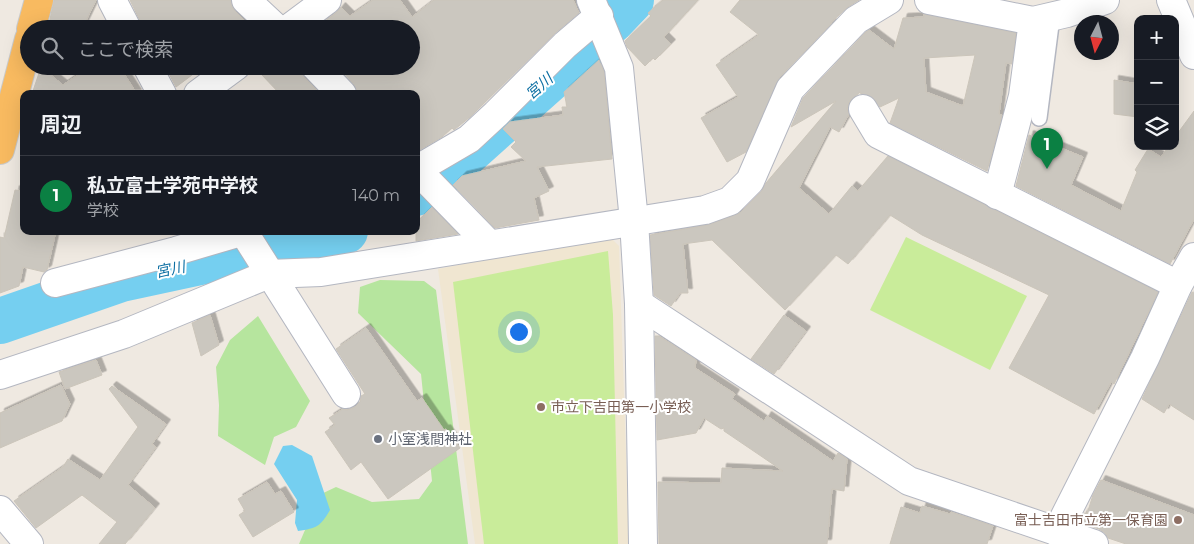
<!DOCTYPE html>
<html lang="ja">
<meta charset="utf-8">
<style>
body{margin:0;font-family:Montserrat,"Noto Sans JP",sans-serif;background:#20242c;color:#f1f3f6}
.controls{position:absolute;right:15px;top:15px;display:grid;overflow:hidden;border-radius:10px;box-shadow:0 5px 20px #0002}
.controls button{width:45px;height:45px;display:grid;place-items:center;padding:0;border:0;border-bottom:1px solid #363941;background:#171b24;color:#f1f3f6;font:25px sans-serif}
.compass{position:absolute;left:1074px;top:15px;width:45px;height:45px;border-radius:50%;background:#171b24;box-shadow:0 5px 20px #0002;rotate:186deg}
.you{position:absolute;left:518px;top:331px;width:18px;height:18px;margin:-12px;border:4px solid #fff;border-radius:50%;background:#1a73e8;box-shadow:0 0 0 8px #1a73e833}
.badge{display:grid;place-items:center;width:32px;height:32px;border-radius:50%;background:#0b8043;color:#fff;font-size:16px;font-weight:700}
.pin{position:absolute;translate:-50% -41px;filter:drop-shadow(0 1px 2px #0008)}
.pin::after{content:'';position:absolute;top:26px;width:18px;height:15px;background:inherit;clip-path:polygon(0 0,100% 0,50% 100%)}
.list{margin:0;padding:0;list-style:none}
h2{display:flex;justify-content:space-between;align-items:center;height:65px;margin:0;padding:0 20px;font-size:21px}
h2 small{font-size:16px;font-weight:400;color:#9ea1a6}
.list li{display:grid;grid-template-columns:32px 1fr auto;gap:15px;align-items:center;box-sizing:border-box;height:80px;padding:0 20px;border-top:1px solid #363941}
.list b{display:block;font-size:19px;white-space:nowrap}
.list p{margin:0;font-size:16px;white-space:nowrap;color:#9ea1a6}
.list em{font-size:16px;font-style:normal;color:#9ea1a6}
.icon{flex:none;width:28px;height:28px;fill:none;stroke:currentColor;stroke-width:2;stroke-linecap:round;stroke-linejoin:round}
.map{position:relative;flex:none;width:1194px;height:544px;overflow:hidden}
.search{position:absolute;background:#171b24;box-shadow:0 5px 20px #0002;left:20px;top:20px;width:400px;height:55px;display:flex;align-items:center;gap:12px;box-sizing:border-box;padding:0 18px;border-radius:28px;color:#9ea1a6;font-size:19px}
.panel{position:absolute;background:#171b24;box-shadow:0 5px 20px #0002;left:20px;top:90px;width:400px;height:145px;border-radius:10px}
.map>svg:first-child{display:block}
</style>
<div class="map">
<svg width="1194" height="544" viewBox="0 0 1194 544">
<defs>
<filter id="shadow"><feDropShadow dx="4.5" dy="-4.5" stdDeviation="0" flood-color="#0004"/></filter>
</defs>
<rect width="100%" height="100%" fill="#efe9e1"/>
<polygon fill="#f0e6d1" points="608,235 619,246 629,544 475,544 438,269"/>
<g fill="#b6e59e">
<polygon points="380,280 424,281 436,290 468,544 299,544 308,523 298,505 336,487 372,502 419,499 432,481 421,374 358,313 360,287"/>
<polygon points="258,316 310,401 296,427 274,437 265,465 218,436 219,405 216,367 230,340"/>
</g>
<g fill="#c9ec9a">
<polygon points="906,237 1027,296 990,370 870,310"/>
<polygon points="608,251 613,315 618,544 484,544 453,282"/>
</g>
<path fill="#75cff0" d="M 292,445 L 312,456 L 330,510 C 320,527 317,528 298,531 L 295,523 L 297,500 L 274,464 L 283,446 Z"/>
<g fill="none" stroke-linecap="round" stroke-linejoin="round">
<g stroke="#75cff0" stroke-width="46">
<polyline points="611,21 631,0"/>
<polyline points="416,193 464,155 595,38"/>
<polyline points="0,321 121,279 345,231"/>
</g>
</g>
<g fill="#cbc7bf" stroke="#cbc5ba" fill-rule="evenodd" filter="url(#shadow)">
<polygon points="54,0 96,0 82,29 48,29"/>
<polygon points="130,0 231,0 231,5 235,11 253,29 144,29"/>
<polygon points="373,0 400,0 412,17 434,0 573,0 579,13 554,34 470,117 454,130 452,128 442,137 416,152 416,94 357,94 353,83 337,66 411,66 411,29 315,29 336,13 341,7 350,16"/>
<polygon points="663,0 698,0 664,37 671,44 655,60 653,58 645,66 627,47 625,41 651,16 648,13"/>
<polygon points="740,0 859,0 848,7 830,23 832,23 779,78 746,152 727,162 701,118 738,97 716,65 759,35 730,12"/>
<path d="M 924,14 L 1016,33 L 1012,64 L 1006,63 L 999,114 L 1002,115 L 987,171 L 890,123 L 899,98 L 880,107 L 871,96 L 861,94 L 860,92 L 849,102 L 847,109 L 849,114 L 839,132 L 830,127 L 799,188 L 829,214 L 852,186 L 858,191 L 888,156 L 1158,292 L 1114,384 L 1111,382 L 1094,414 L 1009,368 L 1049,295 L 922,235 L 890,215 L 848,264 L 836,255 L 785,310 L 712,240 L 683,244 L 688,293 L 680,293 L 671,306 L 654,295 L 650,235 L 708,225 L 740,213 L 761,192 L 766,183 L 836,101 L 791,127 L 803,98 L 866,32 L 869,30 L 894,49 L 903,18 L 924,17 ZM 975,55 L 963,106 L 926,92 L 924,58 Z"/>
<polygon points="599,60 604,72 612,159 537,167 549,191 534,198 539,220 495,228 453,185 462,176 526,161 511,147 516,142 503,129 510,122 563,115 562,107 567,107 564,92"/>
<polygon points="91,66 119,66 137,94 32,94 41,67 63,85"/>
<polygon points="165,66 204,66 176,87"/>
<polygon points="269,66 300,66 304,77 320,94 280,94 261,74"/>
<polygon points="1114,80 1138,84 1138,117 1114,114"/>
<polygon points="1194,111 1194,219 1170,264 1016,186 1029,135 1083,157 1071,185 1121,211 1137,172 1135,170 1148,149 1161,157 1169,146 1175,146 1175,137"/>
<polygon points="15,190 24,191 24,231 56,231 47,270 44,272 23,267 19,286 0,293 0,237 4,238"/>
<polygon points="432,207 458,234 416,241 416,223"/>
<polygon points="1192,292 1194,293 1194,420 1169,404 1164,413 1142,399"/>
<polygon points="210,315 219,345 201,356 192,323"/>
<polygon points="784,315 806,331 774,374 751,359"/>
<polygon points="366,328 417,401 422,398 444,430 446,429 460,448 388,499 361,462 351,470 325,432 335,425 329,418 343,409 347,410 355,407 360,402 361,396 365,394 336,349"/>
<polygon points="655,336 659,336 696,360 695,368 735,394 732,399 764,421 767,416 833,461 838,453 847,459 844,491 832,489 827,544 659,544 658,482 721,483 722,468 783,471 724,431 724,428 721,429 704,418 696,433 657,440"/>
<polygon points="96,360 102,375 65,389 59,372"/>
<polygon points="61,385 70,404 62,421 0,448 0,413"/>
<polygon points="112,386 166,424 152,444 156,447 128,485 155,508 125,544 99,544 117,522 82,495 36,528 14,501 63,467 68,459 100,480 138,427 109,389"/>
<polygon points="1101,480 1194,515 1194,544 1126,544 1108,538 1105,533 1099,529 1079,522 1084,513 1087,514 1093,495"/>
<polygon points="267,482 275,494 281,491 294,512 253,537 239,515 245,511 238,499"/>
<polygon points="922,506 950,514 951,512 993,526 987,544 890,544 901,507 920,513"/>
</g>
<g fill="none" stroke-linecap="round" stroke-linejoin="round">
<defs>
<polyline id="service" points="1039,118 1052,17"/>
<g id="minor">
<polyline points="112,0 127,29"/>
<polyline points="246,0 277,29"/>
<polyline points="591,0 619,68 634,221 639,304 643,544"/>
<polyline points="929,0 1033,21 1067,13 1105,0"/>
<polyline points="1171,0 1194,55"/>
<polyline points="288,29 327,0"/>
<polyline points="147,66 162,94"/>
<polyline points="315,66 342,94"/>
<polyline points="198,94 236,66"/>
<polyline points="863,109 878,134 1178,285"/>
<polyline points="416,169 489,244"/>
<polyline points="416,170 469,139 496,114 565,45 599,16"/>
<polyline points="997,195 1023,96 1033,21"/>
<polyline points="243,231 346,394"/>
<polyline points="55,283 176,251 244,231"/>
<polyline points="639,304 909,481 1094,544"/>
<polyline points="0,375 124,334 269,274 321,272 705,210 730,201 750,181 790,89 856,20 889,0"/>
<polyline points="0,510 29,544"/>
<polyline points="1057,532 1145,358 1178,285 1194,257"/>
</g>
<g id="trunk">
<polyline points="31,29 39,0"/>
<polyline points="0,150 29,39"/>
</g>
</defs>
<use href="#service" stroke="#b4b7c1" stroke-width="18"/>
<use href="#minor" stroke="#b4b7c1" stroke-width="30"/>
<use href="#trunk" stroke="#c9c9c9" stroke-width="30"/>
<use href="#service" stroke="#fff" stroke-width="15"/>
<use href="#minor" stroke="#fff" stroke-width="28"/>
<use href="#trunk" stroke="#f8ba60" stroke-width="28"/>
</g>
<g fill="#8d6e63" stroke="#fff" stroke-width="2">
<circle cx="541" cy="407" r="5"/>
<circle cx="1178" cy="520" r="5"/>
</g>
<circle fill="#6b7280" stroke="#fff" stroke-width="2" cx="378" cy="439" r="5"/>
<g text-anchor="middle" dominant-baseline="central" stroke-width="4" stroke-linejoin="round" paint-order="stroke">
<g font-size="14" fill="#785e54" stroke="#fff" text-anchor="start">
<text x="551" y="407">市立下吉田第一小学校</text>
<text x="1168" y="520" text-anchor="end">富士吉田市立第一保育園</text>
</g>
<g font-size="14" fill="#5b616d" stroke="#fff" text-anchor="start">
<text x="388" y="439">小室浅間神社</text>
</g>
<g font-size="15" font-style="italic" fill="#0d6fa3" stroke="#fff">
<text transform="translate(539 86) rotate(-41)">宮川</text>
<text transform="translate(170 269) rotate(-12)">宮川</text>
</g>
</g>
</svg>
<div class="controls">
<button>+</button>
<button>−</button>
<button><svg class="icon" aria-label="layers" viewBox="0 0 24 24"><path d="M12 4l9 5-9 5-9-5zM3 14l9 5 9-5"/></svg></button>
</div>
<svg class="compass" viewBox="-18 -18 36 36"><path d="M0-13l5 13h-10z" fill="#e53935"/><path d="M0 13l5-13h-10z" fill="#9ea1a6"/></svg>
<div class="you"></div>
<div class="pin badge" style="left:1047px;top:169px">1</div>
<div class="search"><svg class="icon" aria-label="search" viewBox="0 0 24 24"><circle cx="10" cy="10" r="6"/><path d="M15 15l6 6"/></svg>ここで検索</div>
<section class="panel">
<h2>周辺<small></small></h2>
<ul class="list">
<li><span class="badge">1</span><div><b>私立富士学苑中学校</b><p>学校</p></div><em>140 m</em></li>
</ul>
</section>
</div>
